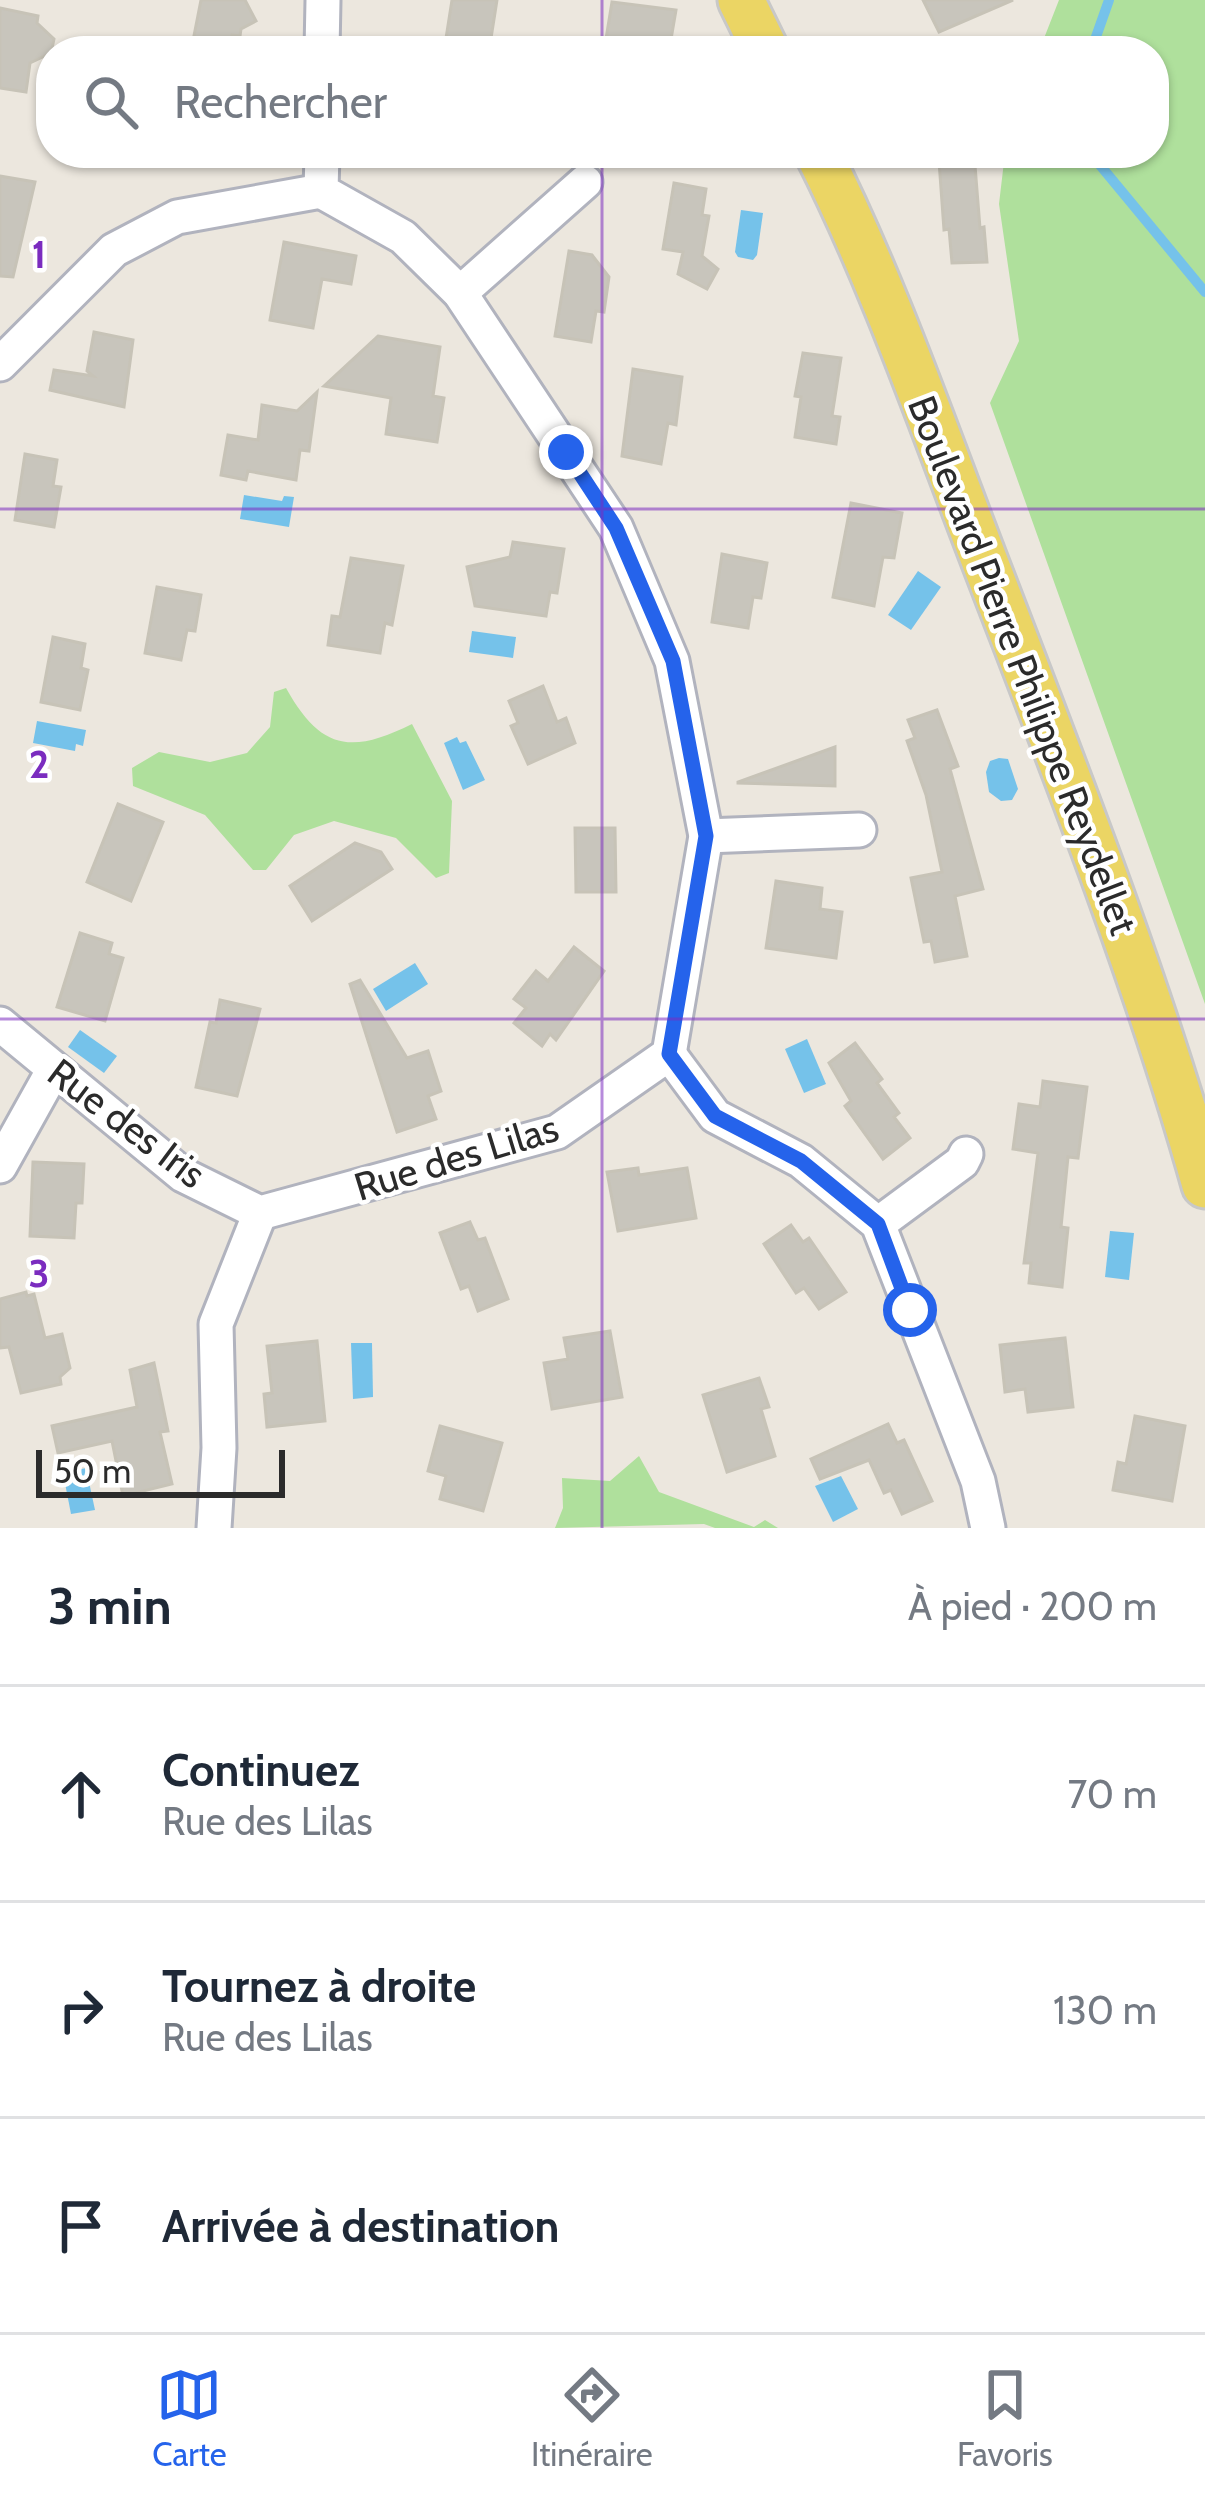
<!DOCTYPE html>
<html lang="fr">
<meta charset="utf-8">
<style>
body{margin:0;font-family:Cabin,sans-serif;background:#f6f6f7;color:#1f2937}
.scale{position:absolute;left:36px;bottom:30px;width:249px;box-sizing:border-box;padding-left:12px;border:6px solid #2b2b2b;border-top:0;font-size:33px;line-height:42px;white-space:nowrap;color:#2b2b2b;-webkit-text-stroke:9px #fff;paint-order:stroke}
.stop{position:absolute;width:36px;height:36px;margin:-27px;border:9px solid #2563eb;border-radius:50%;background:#fff}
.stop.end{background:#2563eb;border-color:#fff;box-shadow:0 3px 12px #0008}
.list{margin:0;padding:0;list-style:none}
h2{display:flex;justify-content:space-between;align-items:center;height:156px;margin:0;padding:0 48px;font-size:51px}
h2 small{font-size:39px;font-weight:400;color:#747a83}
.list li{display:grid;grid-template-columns:78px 1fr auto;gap:36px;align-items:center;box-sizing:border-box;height:216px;padding:0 48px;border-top:3px solid #e0e1e3}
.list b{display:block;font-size:45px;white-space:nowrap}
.list p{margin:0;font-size:39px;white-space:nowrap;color:#747a83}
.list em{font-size:39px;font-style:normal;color:#747a83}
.icon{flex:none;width:66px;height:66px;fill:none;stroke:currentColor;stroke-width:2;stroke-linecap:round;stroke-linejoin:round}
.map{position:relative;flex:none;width:1205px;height:1528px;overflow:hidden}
.search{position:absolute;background:#fff;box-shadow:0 3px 9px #0004;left:36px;right:36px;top:36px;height:132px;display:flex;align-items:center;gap:30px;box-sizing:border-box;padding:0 42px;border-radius:48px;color:#747a83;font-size:45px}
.sheet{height:804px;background:#fff}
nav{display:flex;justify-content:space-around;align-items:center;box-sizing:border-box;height:168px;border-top:3px solid #e0e1e3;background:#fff;font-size:33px;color:#747a83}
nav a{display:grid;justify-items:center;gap:6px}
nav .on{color:#2563eb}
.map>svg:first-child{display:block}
</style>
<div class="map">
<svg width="1205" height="1528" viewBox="0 0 1205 1528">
<rect width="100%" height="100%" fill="#ece7de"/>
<g fill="#afe09c">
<polygon points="1059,0 1205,0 1205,1004 990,403 1019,341 999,204 1005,153 1154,153 1154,51 1039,51"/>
<path d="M 286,688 C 320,749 350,755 412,724 L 452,801 L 449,873 L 436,878 L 396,838 L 334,821 L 294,835 L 266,870 L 253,870 L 205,815 L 133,786 L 132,768 L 159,752 L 210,762 L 247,753 L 270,727 L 274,692 Z"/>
<polygon points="639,1456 659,1492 754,1527 765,1520 778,1528 715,1528 704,1524 555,1528 563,1508 562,1478 610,1481"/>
</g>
<g fill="#75c2ea">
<polygon points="741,210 763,213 757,255 753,260 738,257 735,252"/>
<polygon points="244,495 282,501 284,496 294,497 289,527 240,519"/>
<polygon points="918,571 941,587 911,630 888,615"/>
<polygon points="472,631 516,637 513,658 469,652"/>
<polygon points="37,721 86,730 83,746 76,744 75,751 33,743"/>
<polygon points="457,737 460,743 466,741 485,780 463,790 444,743"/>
<polygon points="999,758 1008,759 1018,789 1012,800 1001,801 989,792 986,772 990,761"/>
<polygon points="415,963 428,984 386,1011 373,989"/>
<polygon points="80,1030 117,1056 104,1073 68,1047"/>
<polygon points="807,1039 826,1084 804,1093 785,1049"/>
<polygon points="1110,1231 1134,1233 1129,1280 1105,1277"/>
<polygon points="351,1343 372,1343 373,1397 353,1399"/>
<polygon points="86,1468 95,1510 71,1514 63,1473"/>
<polygon points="841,1476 858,1509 833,1522 815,1486"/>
</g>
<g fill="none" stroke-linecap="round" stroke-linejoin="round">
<g stroke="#75c2ea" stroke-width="10">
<polyline points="1091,51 1109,0"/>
<polyline points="1090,153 1205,292"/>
</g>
</g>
<g fill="#c8c5bc" stroke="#c7c3b7" stroke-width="3">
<polygon points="201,0 245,0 256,21 241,29 240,36 232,35 229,51 191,51"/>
<polygon points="452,0 497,0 489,51 444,51"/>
<polygon points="923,0 1013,0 939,32"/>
<polygon points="612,2 676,10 669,51 604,51"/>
<polygon points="0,8 38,16 37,23 54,39 51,53 30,63 26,92 0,88"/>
<polygon points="958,153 974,153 980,228 984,227 987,262 952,263 949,229 944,230 939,161"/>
<polygon points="0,176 35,182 13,277 0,276"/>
<polygon points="674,183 706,189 702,215 709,216 702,256 718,269 707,289 678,274 683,252 663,249"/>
<polygon points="284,242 356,256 351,284 322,279 313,328 270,320"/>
<polygon points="569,251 592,255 609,277 604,312 596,311 591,342 555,336"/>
<polygon points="94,332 133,340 124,407 50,390 54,370 93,376 87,371"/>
<polygon points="378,336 440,347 433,396 444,398 437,442 386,434 391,398 324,386"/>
<polygon points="803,353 841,358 832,416 840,417 836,444 795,437 801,397 795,396"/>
<polygon points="633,369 682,377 676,425 668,423 661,464 622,456"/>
<polygon points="317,392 309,451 300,450 296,480 248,471 246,480 221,475 228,435 258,440 262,405 297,411"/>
<polygon points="25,454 57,460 53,486 61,487 54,527 15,520"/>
<polygon points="851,503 902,513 894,558 883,557 874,606 833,597"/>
<polygon points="513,542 564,549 557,593 550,592 546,616 475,606 467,567 510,557"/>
<polygon points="722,554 767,563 761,598 753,597 748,628 712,622"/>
<polygon points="351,558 403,566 392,625 385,623 380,653 328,645 332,616 340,617"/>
<polygon points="157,587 201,595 195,631 187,630 181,660 145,653"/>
<polygon points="53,637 85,644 81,668 88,670 80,710 41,702"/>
<polygon points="543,686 557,722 566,718 575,743 528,764 511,726 518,723 509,701"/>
<polygon points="937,710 958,766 950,769 983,889 955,896 967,956 935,962 931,941 924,942 911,878 942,872 926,795 907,741 915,738 908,720"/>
<polygon points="835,747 835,786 738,783 738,782"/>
<polygon points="118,804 163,822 131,901 87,882"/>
<polygon points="575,828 615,828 616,892 576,892"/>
<polygon points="355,843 381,852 392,869 312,921 290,886"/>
<polygon points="776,881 822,888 820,909 842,912 836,958 766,948"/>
<polygon points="80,933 112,943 109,954 123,958 105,1021 57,1007"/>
<polygon points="574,947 604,971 556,1040 550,1034 542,1046 514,1023 526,1008 514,999 536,971 548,981"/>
<polygon points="360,980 407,1058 428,1051 441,1091 428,1096 436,1119 397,1132 350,984"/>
<polygon points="220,1000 260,1009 237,1096 196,1087 210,1022 216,1023"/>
<polygon points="855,1043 882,1079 877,1083 899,1113 894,1117 910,1138 883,1159 845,1106 851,1101 829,1063"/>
<polygon points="1043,1081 1087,1087 1078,1158 1068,1157 1061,1227 1068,1228 1062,1287 1029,1283 1031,1263 1024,1263 1038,1153 1013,1149 1019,1104 1040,1107"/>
<polygon points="33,1162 84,1164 82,1203 76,1203 74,1238 30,1236"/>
<polygon points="638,1168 639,1175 687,1168 696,1218 618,1231 607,1172"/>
<polygon points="470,1222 478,1240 485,1238 508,1299 478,1311 469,1286 461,1289 440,1233"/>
<polygon points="791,1225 803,1242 809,1238 846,1292 819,1309 804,1288 796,1293 764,1244"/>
<polygon points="26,1292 27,1296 34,1294 45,1338 62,1334 70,1368 60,1377 61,1384 21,1393 9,1347 0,1348 0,1299"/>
<polygon points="610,1331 622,1397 552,1409 544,1363 568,1359 564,1338"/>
<polygon points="1065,1338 1073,1407 1028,1412 1025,1389 1005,1392 1000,1345"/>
<polygon points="317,1341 325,1421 267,1427 264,1394 272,1393 267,1346"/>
<polygon points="154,1363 168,1431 160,1432 172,1484 123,1496 112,1441 58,1453 52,1426 137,1407 130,1370"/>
<polygon points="759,1378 769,1407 761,1409 775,1456 727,1472 703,1395"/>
<polygon points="1135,1416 1185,1426 1172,1501 1113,1490 1118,1462 1126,1464"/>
<polygon points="888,1424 897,1443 904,1440 932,1501 902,1514 891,1490 884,1493 869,1460 820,1479 811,1459"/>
<polygon points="440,1426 502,1443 483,1511 440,1499 446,1476 428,1471"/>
</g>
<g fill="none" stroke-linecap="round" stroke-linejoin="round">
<defs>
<g id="minor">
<polyline points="322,51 323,0"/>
<polyline points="460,293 585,182"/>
<polyline points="0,364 114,250 177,217 321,191"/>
<polyline points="706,836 859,830"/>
<polyline points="0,1024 183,1175 260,1213 557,1132 669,1054 706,836 672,661 616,528 460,293 403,237 321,191 322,153"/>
<polyline points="669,1054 715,1116 801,1161 878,1224 978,1481 988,1528"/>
<polyline points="0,1166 54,1069"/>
<polyline points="878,1224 962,1162 966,1154"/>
<polyline points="214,1528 219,1448 216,1324 260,1213"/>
</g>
<g id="major">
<polyline points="741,0 766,51"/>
<path d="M 818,153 C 886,288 935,433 990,575 C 1067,776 1147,978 1205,1185"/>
</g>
</defs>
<use href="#minor" stroke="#b1b3be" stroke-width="39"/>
<use href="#major" stroke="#c8c8c8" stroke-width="51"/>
<use href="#minor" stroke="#fff" stroke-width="33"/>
<use href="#major" stroke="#ebd564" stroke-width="45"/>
</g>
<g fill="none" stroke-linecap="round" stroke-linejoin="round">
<polyline stroke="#2563eb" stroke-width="15" points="566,452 616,528 673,661 706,836 669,1054 715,1116 801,1161 878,1224 910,1310"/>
</g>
<path fill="none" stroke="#7b2cbf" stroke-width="3" stroke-opacity="0.55" d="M 602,0 L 602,51M 602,153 L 602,1528M 0,509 L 1205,509M 0,1019 L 1205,1019"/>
<g text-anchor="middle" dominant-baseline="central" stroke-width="9" stroke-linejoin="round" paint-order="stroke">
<g font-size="39" fill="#2b2b2b" stroke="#fff">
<text transform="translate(1023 665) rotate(69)">Boulevard Pierre Philippe Reydellet</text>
<text transform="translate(127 1123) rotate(37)">Rue des Iris</text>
<text transform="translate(456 1157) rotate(-17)">Rue des Lilas</text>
</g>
</g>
<g font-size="39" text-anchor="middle" font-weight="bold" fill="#7b2cbf" stroke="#fff" stroke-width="9" stroke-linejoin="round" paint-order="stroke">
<text x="39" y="268">1</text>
<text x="39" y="778">2</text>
<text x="39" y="1287">3</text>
</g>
</svg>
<div class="scale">50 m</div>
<div class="stop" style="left:910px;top:1310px"></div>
<div class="stop end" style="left:566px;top:452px"></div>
<div class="search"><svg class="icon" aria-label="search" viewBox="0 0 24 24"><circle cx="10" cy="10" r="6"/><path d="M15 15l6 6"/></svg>Rechercher</div>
</div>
<section class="sheet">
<h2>3 min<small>À pied · 200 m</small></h2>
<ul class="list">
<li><svg class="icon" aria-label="ahead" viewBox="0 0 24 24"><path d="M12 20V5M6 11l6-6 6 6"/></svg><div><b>Continuez</b><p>Rue des Lilas</p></div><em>70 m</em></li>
<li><svg class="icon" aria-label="right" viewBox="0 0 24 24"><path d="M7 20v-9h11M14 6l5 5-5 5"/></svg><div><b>Tournez à droite</b><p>Rue des Lilas</p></div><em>130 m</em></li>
<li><svg class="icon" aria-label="arrive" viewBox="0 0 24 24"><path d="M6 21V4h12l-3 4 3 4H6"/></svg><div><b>Arrivée à destination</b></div></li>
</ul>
</section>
<nav>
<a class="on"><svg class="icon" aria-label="map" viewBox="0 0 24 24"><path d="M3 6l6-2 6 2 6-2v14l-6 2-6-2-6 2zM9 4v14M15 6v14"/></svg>Carte</a>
<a><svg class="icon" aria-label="directions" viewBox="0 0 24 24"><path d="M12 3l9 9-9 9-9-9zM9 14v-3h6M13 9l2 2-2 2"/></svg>Itinéraire</a>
<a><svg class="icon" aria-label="saved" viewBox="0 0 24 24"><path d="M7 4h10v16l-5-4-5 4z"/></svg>Favoris</a>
</nav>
